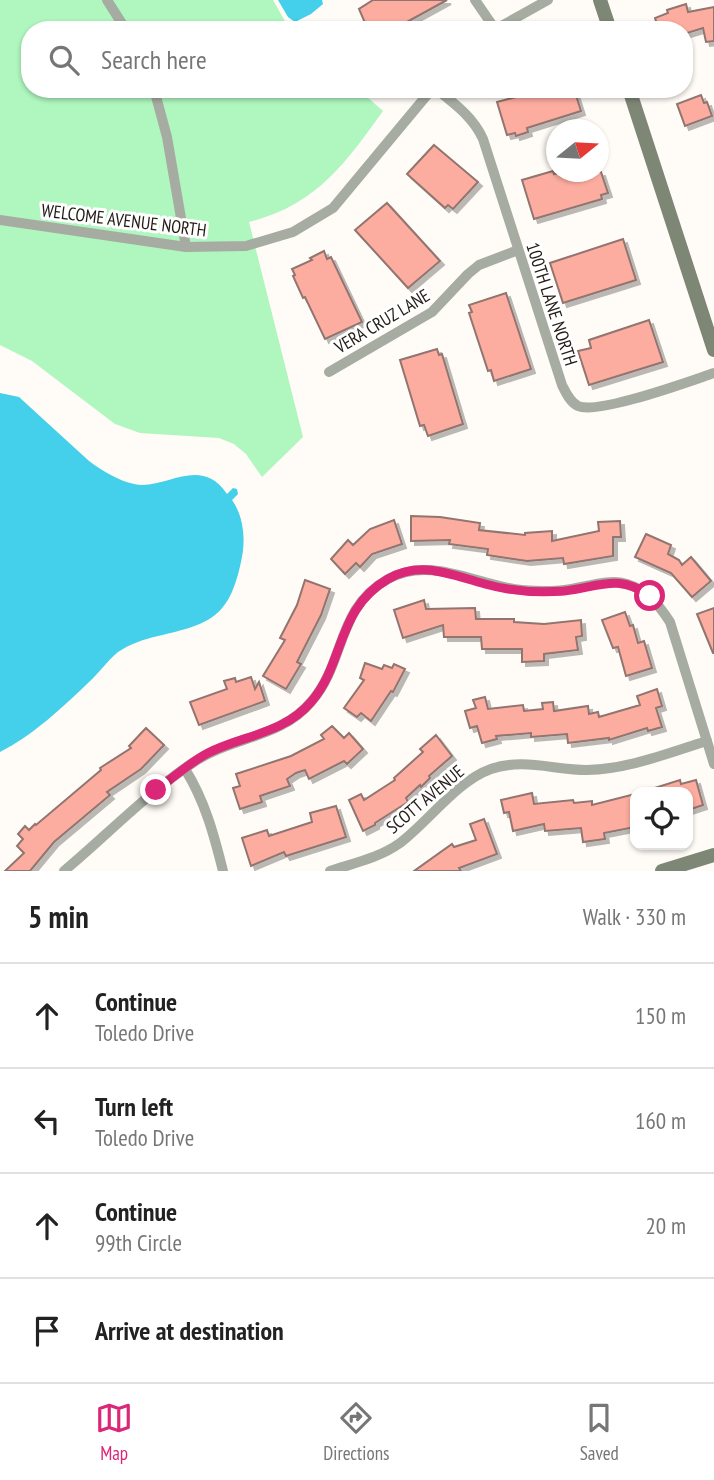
<!DOCTYPE html>
<meta charset="utf-8">
<style>
body{margin:0;font-family:"PT Sans Narrow",sans-serif;background:#f2f2f2;color:#222}
.controls{position:absolute;right:21px;bottom:21px;display:grid;overflow:hidden;border-radius:14px;box-shadow:0 2px 5px #0004}
.controls button{width:63px;height:63px;display:grid;place-items:center;padding:0;border:0;border-bottom:2px solid #e0e0e0;background:#fff;color:#222;font:35px sans-serif}
.compass{position:absolute;left:546px;top:119px;width:63px;height:63px;border-radius:50%;background:#fff;box-shadow:0 2px 5px #0004;rotate:72deg}
.stop{position:absolute;width:21px;height:21px;margin:-16px;border:5px solid #db2777;border-radius:50%;background:#fff}
.stop.end{background:#db2777;border-color:#fff;box-shadow:0 2px 7px #0008}
.list{margin:0;padding:0;list-style:none}
h2{display:flex;justify-content:space-between;align-items:center;height:91px;margin:0;padding:0 28px;font-size:30px}
h2 small{font-size:23px;font-weight:400;color:#767676}
.list li{display:grid;grid-template-columns:46px 1fr auto;gap:21px;align-items:center;box-sizing:border-box;height:105px;padding:0 28px;border-top:2px solid #e0e0e0}
.list b{display:block;font-size:26px;white-space:nowrap}
.list p{margin:0;font-size:23px;white-space:nowrap;color:#767676}
.list em{font-size:23px;font-style:normal;color:#767676}
.icon{flex:none;width:38px;height:38px;fill:none;stroke:currentColor;stroke-width:2;stroke-linecap:round;stroke-linejoin:round}
.map{position:relative;flex:none;width:714px;height:871px;overflow:hidden}
.search{position:absolute;background:#fff;box-shadow:0 2px 5px #0004;left:21px;right:21px;top:21px;height:77px;display:flex;align-items:center;gap:18px;box-sizing:border-box;padding:0 24px;border-radius:28px;color:#767676;font-size:26px}
.sheet{height:511px;background:#fff}
nav{display:flex;justify-content:space-around;align-items:center;box-sizing:border-box;height:98px;border-top:2px solid #e0e0e0;background:#fff;font-size:19px;color:#767676}
nav a{display:grid;justify-items:center;gap:4px}
nav .on{color:#db2777}
.map>svg:first-child{display:block}
</style>
<div class="map">
<svg width="714" height="871" viewBox="0 0 714 871">
<defs>
<filter id="shadow"><feDropShadow dx="4" dy="4" stdDeviation="0" flood-color="#0004"/></filter>
</defs>
<rect width="100%" height="100%" fill="#fffbf6"/>
<path fill="#aff6bf" d="M 0,0 L 273,0 L 290,30 L 30,30 L 30,89 L 358,89 L 383,111 C 345,164 316,205 249,222 L 303,437 L 262,477 L 246,454 L 234,444 L 219,438 L 140,433 L 115,424 L 32,361 L 0,345 Z"/>
<g fill="#44cfea">
<polygon points="278,0 322,0 323,4 311,14 295,22 288,17"/>
<path d="M 0,393 L 19,397 L 89,461 C 101,470 119,481 134,484 C 165,491 200,454 227,494 L 233,488 L 237,489 L 238,494 L 232,500 C 244,517 246,541 241,562 C 229,618 210,624 158,636 C 144,639 130,644 118,652 C 107,661 99,673 88,683 C 62,708 32,736 0,752 Z"/>
</g>
<g fill="#fdad9f" stroke="#91746f" stroke-width="2" filter="url(#shadow)">
<polygon points="373,0 447,0 405,23 406,25 399,30 368,30 359,9"/>
<polygon points="686,4 688,12 714,7 714,41 706,42 703,28 684,34 684,30 659,30 655,18 668,13 667,10"/>
<polygon points="546,89 574,89 581,111 527,128 528,132 516,136 515,133 507,135 497,102"/>
<polygon points="701,95 704,103 707,102 712,116 685,126 677,104"/>
<polygon points="434,145 478,182 453,209 448,205 445,208 407,174"/>
<polygon points="553,171 554,174 564,172 601,172 608,193 601,195 602,199 534,219 522,180"/>
<polygon points="387,203 440,261 408,288 355,230"/>
<polygon points="623,239 636,280 563,303 550,263"/>
<polygon points="324,251 327,259 331,257 362,322 325,339 305,297 303,298 293,276 295,275 292,269 312,260 310,258"/>
<polygon points="506,293 531,369 494,381 491,370 488,371 469,313 472,312 469,305"/>
<polygon points="649,320 663,362 589,385 578,351 591,348 589,340"/>
<polygon points="437,349 439,355 442,354 463,424 428,436 424,425 420,426 400,360"/>
<polygon points="411,516 440,517 480,523 479,530 525,535 525,533 552,531 552,541 599,531 598,522 620,521 621,537 613,537 613,556 564,564 563,558 527,561 487,555 488,549 449,544 450,540 411,541"/>
<polygon points="394,520 402,544 372,554 360,567 356,563 345,574 331,559 348,540 353,545 370,529"/>
<polygon points="646,534 671,545 668,554 679,560 682,565 691,557 711,581 692,597 671,573 635,557"/>
<polygon points="305,580 330,589 321,615 297,662 301,664 286,689 263,676 285,640 280,638 297,605"/>
<polygon points="424,600 426,609 475,608 476,619 514,619 514,622 544,624 581,620 582,636 576,637 578,650 544,654 544,661 522,662 522,649 482,649 481,637 444,637 443,625 403,638 394,610"/>
<polygon points="714,608 714,653 713,653 697,614"/>
<polygon points="625,612 630,626 633,625 638,643 644,641 652,668 626,676 618,647 613,648 602,620"/>
<polygon points="365,663 382,669 384,665 392,668 394,664 405,669 393,692 391,691 371,721 361,713 357,717 344,708 364,680 360,678"/>
<polygon points="251,677 255,689 259,682 265,701 199,725 190,702 227,689 224,681 235,678 236,682"/>
<polygon points="657,689 662,706 656,708 662,727 648,731 647,728 609,740 609,738 568,743 567,734 531,737 531,733 496,736 497,739 482,743 477,726 470,728 465,711 476,708 473,700 485,697 488,709 523,705 524,711 543,709 542,703 553,702 554,711 588,706 589,714 598,712 599,717 640,705 637,696"/>
<polygon points="332,726 344,738 349,733 363,749 347,764 344,761 309,779 305,770 296,773 287,779 290,786 260,796 262,802 240,809 233,788 240,786 236,774 291,756 324,739 321,735"/>
<polygon points="146,728 164,745 141,769 107,792 110,795 54,842 30,871 5,871 24,853 17,846 23,839 18,834 25,826 29,830 35,824 36,825 101,770 100,768 131,748 129,746"/>
<polygon points="436,735 452,756 429,776 430,778 421,787 420,785 406,798 408,802 375,823 375,825 363,831 349,800 361,794 364,800 395,780 394,778 423,752 420,749"/>
<polygon points="680,780 681,784 696,780 703,805 688,810 688,792 649,792 648,790"/>
<polygon points="532,793 534,804 573,800 574,803 592,801 592,805 635,794 635,827 604,833 605,839 583,842 581,828 545,831 544,824 513,831 509,812 504,813 501,800"/>
<polygon points="336,806 346,837 286,856 284,852 251,866 242,838 267,830 269,836 312,822 310,813"/>
<polygon points="484,819 497,854 459,868 461,871 414,871 452,844 454,847 476,840 470,824"/>
</g>
<g fill="none" stroke-linecap="round" stroke-linejoin="round">
<g stroke="#a6aca1" stroke-width="10">
<polyline points="107,0 126,30"/>
<polyline points="475,0 495,29"/>
<polyline points="494,30 548,0"/>
<polyline points="154,89 167,137 186,247"/>
<path d="M 436,89 C 455,104 473,117 483,139 L 562,385 C 566,393 570,402 578,406 C 598,415 690,381 714,373"/>
<polyline points="0,220 186,247 246,246 293,232 333,208 432,89"/>
<polyline points="329,372 432,312 468,274 479,265 518,250"/>
<path d="M 185,769 C 205,801 214,835 223,871"/>
<path d="M 64,871 C 107,835 147,793 194,762 C 231,737 281,738 311,702 C 346,662 336,608 388,579 C 432,555 477,586 522,590 C 536,591 550,592 564,590 C 585,588 607,578 627,584 C 647,590 659,605 670,622 L 714,764"/>
<path d="M 330,871 C 354,863 379,858 400,843 C 429,821 457,781 491,769 C 522,758 555,770 587,770 C 629,769 668,753 707,741"/>
</g>
<g stroke="#7e8676" stroke-width="14">
<polyline points="600,0 610,30"/>
<polyline points="629,89 714,350"/>
<polyline points="662,871 714,855"/>
</g>
</g>
<g fill="none" stroke-linecap="round" stroke-linejoin="round">
<path stroke="#db2777" stroke-width="9" d="M 156,790 C 173,778 189,763 208,753 C 243,735 284,734 311,702 C 345,663 336,609 388,579 C 421,560 451,575 485,584 C 510,591 538,593 564,591 C 599,587 618,573 650,596"/>
</g>
<g text-anchor="middle" dominant-baseline="central" stroke-width="6" stroke-linejoin="round" paint-order="stroke">
<g font-size="18" fill="#231c14" stroke="#fff">
<text transform="translate(124 220) rotate(7)">WELCOME AVENUE NORTH</text>
<text transform="translate(552 304) rotate(72)">100TH LANE NORTH</text>
<text transform="translate(382 321) rotate(-31)">VERA CRUZ LANE</text>
<text transform="translate(425 799) rotate(-40)">SCOTT AVENUE</text>
</g>
</g>
</svg>
<div class="controls">
<button><svg class="icon" aria-label="locate" viewBox="0 0 24 24"><circle cx="12" cy="12" r="6"/><path d="M12 2v4M12 18v4M2 12h4M18 12h4"/></svg></button>
</div>
<svg class="compass" viewBox="-18 -18 36 36"><path d="M0-13l5 13h-10z" fill="#e53935"/><path d="M0 13l5-13h-10z" fill="#767676"/></svg>
<div class="stop" style="left:650px;top:596px"></div>
<div class="stop end" style="left:156px;top:790px"></div>
<div class="search"><svg class="icon" aria-label="search" viewBox="0 0 24 24"><circle cx="10" cy="10" r="6"/><path d="M15 15l6 6"/></svg>Search here</div>
</div>
<section class="sheet">
<h2>5 min<small>Walk · 330 m</small></h2>
<ul class="list">
<li><svg class="icon" aria-label="ahead" viewBox="0 0 24 24"><path d="M12 20V5M6 11l6-6 6 6"/></svg><div><b>Continue</b><p>Toledo Drive</p></div><em>150 m</em></li>
<li><svg class="icon" aria-label="left" viewBox="0 0 24 24"><path d="M17 20v-9H6M10 6l-5 5 5 5"/></svg><div><b>Turn left</b><p>Toledo Drive</p></div><em>160 m</em></li>
<li><svg class="icon" aria-label="ahead" viewBox="0 0 24 24"><path d="M12 20V5M6 11l6-6 6 6"/></svg><div><b>Continue</b><p>99th Circle</p></div><em>20 m</em></li>
<li><svg class="icon" aria-label="arrive" viewBox="0 0 24 24"><path d="M6 21V4h12l-3 4 3 4H6"/></svg><div><b>Arrive at destination</b></div></li>
</ul>
</section>
<nav>
<a class="on"><svg class="icon" aria-label="map" viewBox="0 0 24 24"><path d="M3 6l6-2 6 2 6-2v14l-6 2-6-2-6 2zM9 4v14M15 6v14"/></svg>Map</a>
<a><svg class="icon" aria-label="directions" viewBox="0 0 24 24"><path d="M12 3l9 9-9 9-9-9zM9 14v-3h6M13 9l2 2-2 2"/></svg>Directions</a>
<a><svg class="icon" aria-label="saved" viewBox="0 0 24 24"><path d="M7 4h10v16l-5-4-5 4z"/></svg>Saved</a>
</nav>
